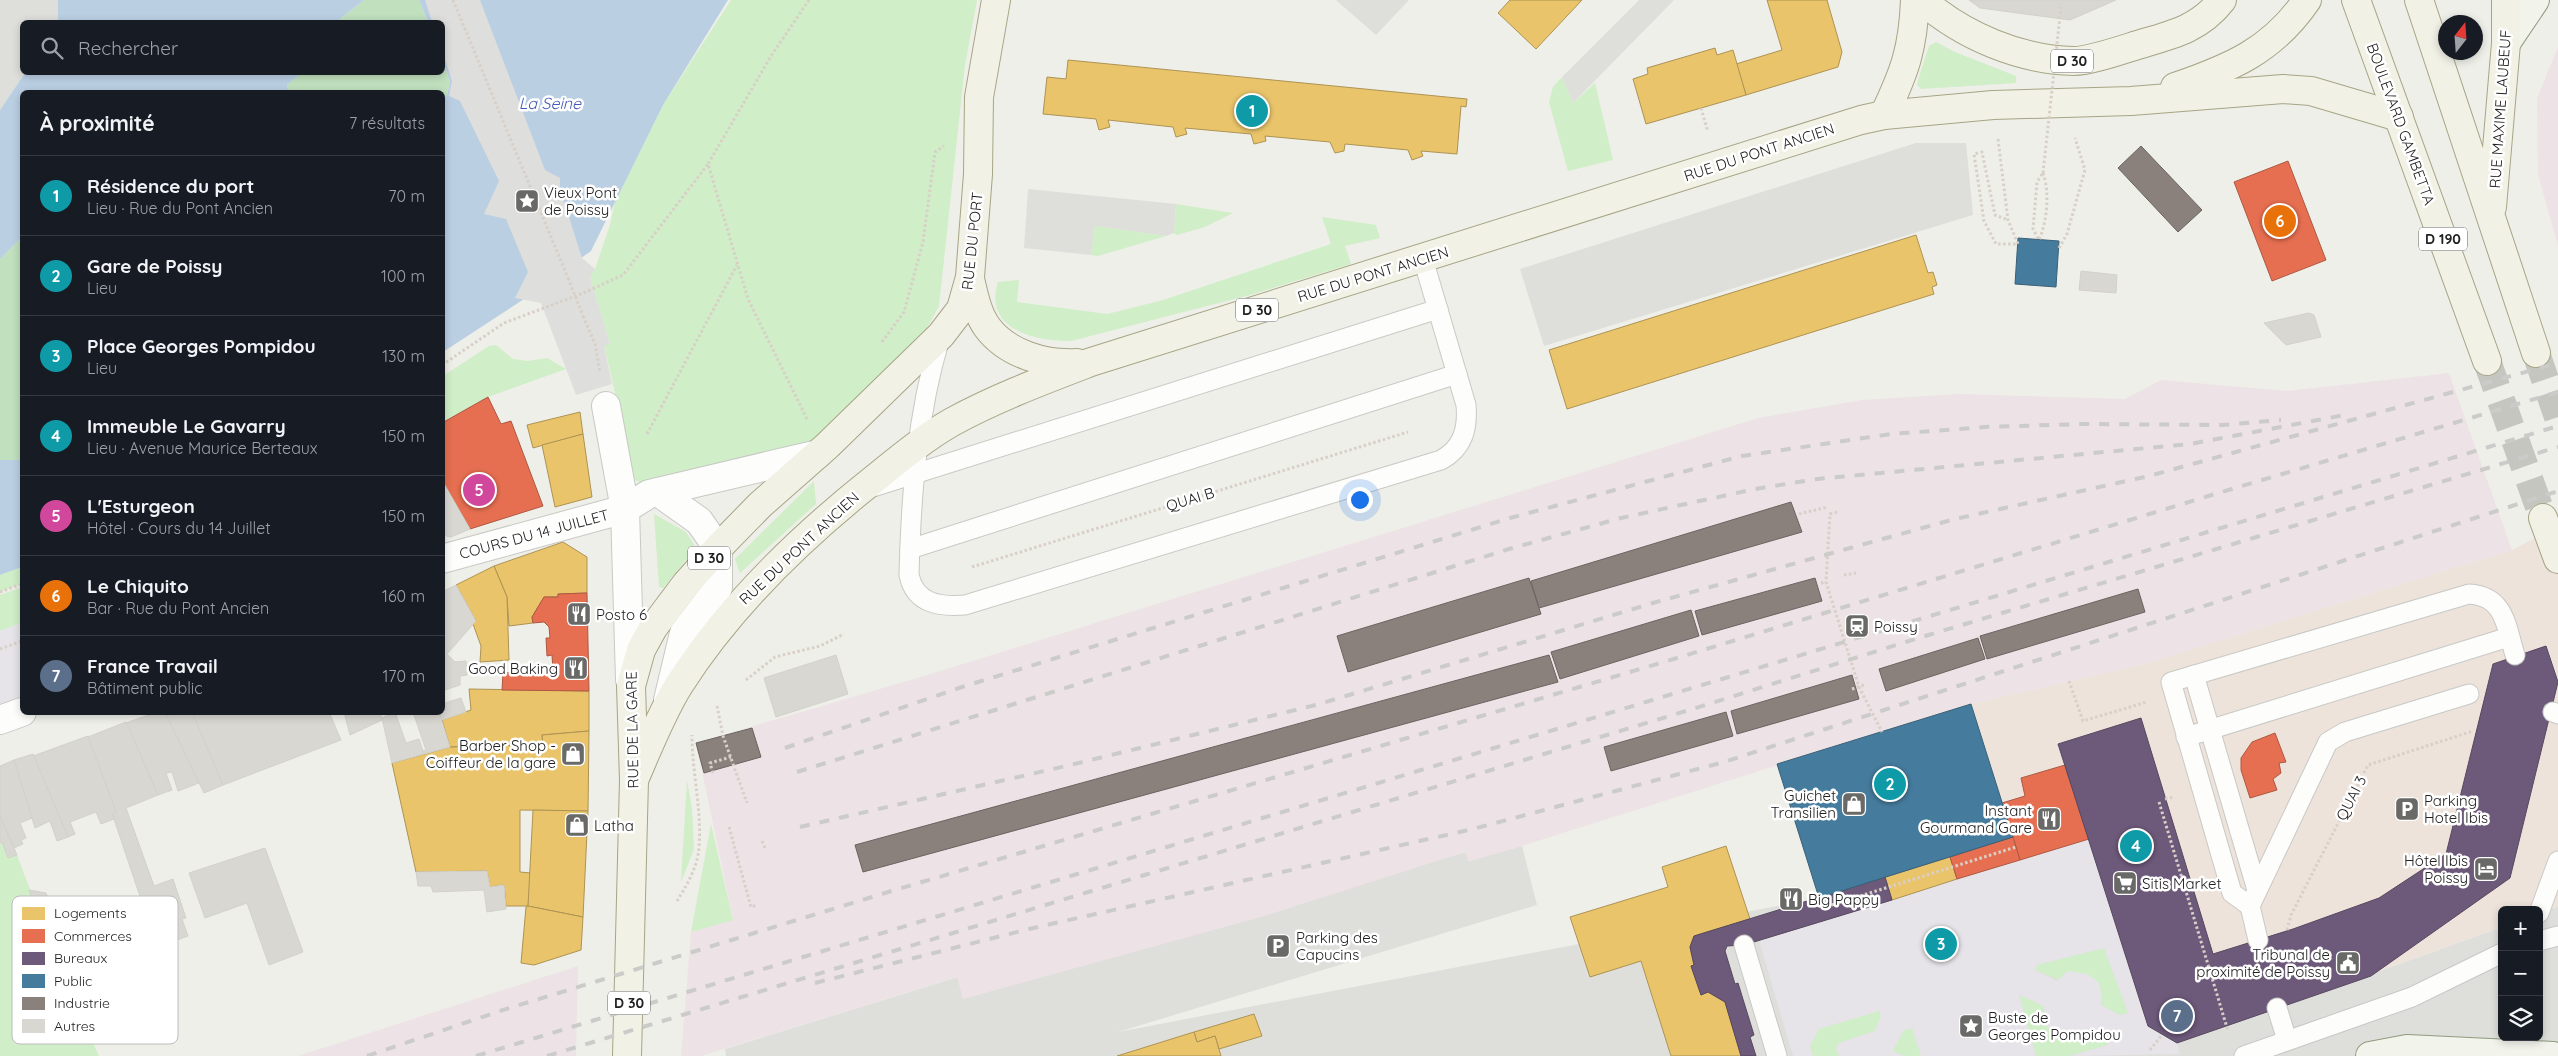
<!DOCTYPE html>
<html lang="fr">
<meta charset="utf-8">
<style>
body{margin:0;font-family:Quicksand,sans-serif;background:#242831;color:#f1f3f6}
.controls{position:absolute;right:15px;bottom:15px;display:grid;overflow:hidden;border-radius:8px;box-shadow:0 2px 8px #0003}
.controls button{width:45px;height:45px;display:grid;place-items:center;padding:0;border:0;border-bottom:1px solid #363941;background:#171b24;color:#f1f3f6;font:25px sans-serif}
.compass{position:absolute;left:2438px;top:15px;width:45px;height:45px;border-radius:50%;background:#171b24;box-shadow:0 2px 8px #0003;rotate:17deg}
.you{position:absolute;left:1359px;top:499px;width:18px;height:18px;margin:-12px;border:4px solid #fff;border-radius:50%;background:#1a73e8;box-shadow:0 0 0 8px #1a73e833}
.badge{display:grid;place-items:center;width:32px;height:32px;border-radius:50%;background:#0f766e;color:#fff;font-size:16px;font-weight:700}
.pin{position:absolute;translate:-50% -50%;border:2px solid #fff;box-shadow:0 1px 5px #0006}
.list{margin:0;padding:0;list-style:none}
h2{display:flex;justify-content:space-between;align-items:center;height:65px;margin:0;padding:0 20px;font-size:21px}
h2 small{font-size:16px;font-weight:400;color:#9ea1a6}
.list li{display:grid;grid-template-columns:32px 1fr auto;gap:15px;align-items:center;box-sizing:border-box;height:80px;padding:0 20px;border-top:1px solid #363941}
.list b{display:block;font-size:19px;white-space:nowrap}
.list p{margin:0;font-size:16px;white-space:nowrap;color:#9ea1a6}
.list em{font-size:16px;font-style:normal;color:#9ea1a6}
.icon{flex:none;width:28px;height:28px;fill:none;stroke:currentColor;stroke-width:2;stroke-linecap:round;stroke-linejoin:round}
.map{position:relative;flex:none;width:2558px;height:1056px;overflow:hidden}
.search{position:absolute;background:#171b24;box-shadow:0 2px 8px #0003;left:20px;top:20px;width:425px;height:55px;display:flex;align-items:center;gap:12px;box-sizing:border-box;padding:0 18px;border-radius:8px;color:#9ea1a6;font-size:19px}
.panel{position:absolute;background:#171b24;box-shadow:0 2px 8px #0003;left:20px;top:90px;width:425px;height:625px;border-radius:8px}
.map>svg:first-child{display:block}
</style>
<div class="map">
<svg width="2558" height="1056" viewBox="0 0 2558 1056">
<rect width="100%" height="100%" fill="#efefe9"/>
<g fill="#dededb">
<polygon points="0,0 58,0 58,22 22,22 22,72 25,73 0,110"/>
<polygon points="1336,0 1409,0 1376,35"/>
<polygon points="1639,0 1674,0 1573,103 1562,77"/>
<polygon points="1916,143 1966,143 1973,215 1544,346 1520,269"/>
<polygon points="1028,189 1176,204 1174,233 1166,236 1095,226 1091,255 1024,248"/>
<polygon points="2013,837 2020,860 2277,1008 2502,927 2502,1037 2539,1037 2539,913 2558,906 2558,1056 726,1056 725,1049 958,977 963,999 1466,852 1469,861 1522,846 1537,905 1118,1032 1819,898"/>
</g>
<polygon fill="#ede3db" points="2558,526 2558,906 2539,913 2539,910 2502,910 2502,927 2177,1043 2148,1026 2089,839 2020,860 1971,704 2144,664 2512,550"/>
<g fill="#ede2e5">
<polygon points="2558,47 2558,246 2538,175 2537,98"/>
<polygon points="2449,373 2512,550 2144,664 1971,704 1522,846 1468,861 1465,852 1268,915 963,999 957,977 701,1056 681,1056 691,932 733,919 696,743 924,676 1758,418 1862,400 1959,394 2125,399 2161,380 2287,391"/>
<polygon points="578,966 576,1056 298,1056"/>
</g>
<g fill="#d0eec7">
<polygon points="731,0 977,0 965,65 939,306 917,347 803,449 644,484 635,480 604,345 610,344 590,277 595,269 610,225 615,202 663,105"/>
<polygon points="1936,42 1955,52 2016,76 2016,83 1921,89 1917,85 1918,80 1929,46"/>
<polygon points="1562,77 1573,103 1595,83 1613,160 1568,171 1549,102 1553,87"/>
<polygon points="1176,204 1233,213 1205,227 1177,235 1174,233"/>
<path d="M 1322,217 L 1376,225 L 1380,238 L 1345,246 L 1351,264 L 1250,295 L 1071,341 C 1036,341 983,330 998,282 L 1019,280 L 1017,302 L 1107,314 L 1163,300 L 1331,244 Z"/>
<polygon points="1095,226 1166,236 1098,256 1091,255"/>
<polygon points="496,345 513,359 528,361 547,358 566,369 488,397 443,423 443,376 489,346"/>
<polygon points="814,481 816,504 740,573 735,559"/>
<polygon points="654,514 686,532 696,548 663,588 659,587"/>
<polygon points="22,567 22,583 0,592 0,575"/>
<polygon points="22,587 22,623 0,631 0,595"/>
<polygon points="687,780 692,808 694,849 681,882"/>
<polygon points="711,824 733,920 691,932"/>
<polygon points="2,842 8,858 17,855 57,962 99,1056 0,1056 0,843"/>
<polygon points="2104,948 2128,1013 2120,1015 2101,1005 2102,997 2035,970 2037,965"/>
<polygon points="2019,995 2044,1006 2046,1026 2085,1033 2089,1029 2107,1039 2108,1045 2069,1056 2036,1056"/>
<polygon points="1879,1011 1881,1016 1875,1031 1839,1043 1836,1048 1839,1056 1813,1056 1810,1046 1818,1029"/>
<polygon points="1912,1028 1921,1056 1905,1056 1894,1052 1894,1048 1904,1030"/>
</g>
<g fill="#c0e0be">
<polygon points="364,0 419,0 428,22 339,22 340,19"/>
<polygon points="443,62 450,82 447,95 443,97 442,92 289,92 287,85 302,73 442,72"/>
<polygon points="22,237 22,460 0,460 0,259"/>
</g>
<g fill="#e6e4e8" fill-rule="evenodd">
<polygon points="22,623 22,698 0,707 0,631"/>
<path d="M 2089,839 L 2148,1026 L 2177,1043 L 2180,1054 L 2069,1056 L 2108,1045 L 2107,1039 L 2089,1029 L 2074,1038 L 2066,1040 L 2058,1037 L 2046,1026 L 2044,1006 L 2019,995 L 2036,1056 L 1921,1056 L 1912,1028 L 1904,1030 L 1894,1048 L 1894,1052 L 1905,1056 L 1839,1056 L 1836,1048 L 1839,1043 L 1875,1031 L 1881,1016 L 1879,1011 L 1819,1029 L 1810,1046 L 1813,1056 L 1793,1056 L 1759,941 ZM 2104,948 L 2128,1013 L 2120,1015 L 2101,1005 L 2102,997 L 2099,983 L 2088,974 L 2068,971 L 2057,981 L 2035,970 L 2037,965 Z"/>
</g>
<g fill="#bbcfe3">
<polygon points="58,0 364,0 340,19 339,22 58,22"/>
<polygon points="419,0 728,0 663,105 591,251 521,301 443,352 442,97 447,95 450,82 443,62 442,22 428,22"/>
<polygon points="25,73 25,72 302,73 287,85 289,92 22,92 22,237 0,259 0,110"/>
<polygon points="0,460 22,460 22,567 0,575"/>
</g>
<polygon fill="#dededc" points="425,0 480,0 545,170 560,178 560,189 582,258 595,269 590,277 610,344 604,346 612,384 576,395 541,303 515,298 528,272 506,219 484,214 499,181 460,101 449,96 452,81 443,53 442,22 432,22"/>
<g fill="#e9c46a" stroke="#ad9354">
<polygon points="1510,0 1582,0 1536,49 1498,13"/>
<polygon points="1767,0 1827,0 1842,52 1838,67 1746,95 1736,64 1782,50"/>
<polygon points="1715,48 1717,55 1733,50 1746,95 1646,124 1633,79 1648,74 1647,68"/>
<polygon points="1068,60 1467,99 1466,107 1461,106 1457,154 1421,151 1423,156 1412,160 1408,150 1345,144 1344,151 1335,153 1330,142 1265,136 1266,141 1254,144 1251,134 1185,128 1187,134 1176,137 1173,127 1108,120 1110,127 1099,130 1096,119 1043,114 1047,77 1066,79"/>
<polygon points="1916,235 1928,273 1933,272 1937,285 1932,287 1934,294 1567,409 1549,350"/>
<polygon points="580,412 583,434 533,448 527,425"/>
<polygon points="583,434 592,497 555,507 542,445"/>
<polygon points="563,542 587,557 587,593 558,594 558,597 544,597 532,617 533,623 509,626 507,597 494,566"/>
<polygon points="494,566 507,597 509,660 480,662 481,646 473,624 476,621 456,585"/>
<polygon points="469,689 589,691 589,731 542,735 543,745 450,747 442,720 471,710"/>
<polygon points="589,731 588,811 520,810 520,872 531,873 528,906 506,906 504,885 490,887 487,871 416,872 392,763 450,747 543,745 542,735"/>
<polygon points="533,810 588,811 583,917 528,906"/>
<polygon points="1726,846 1750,919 1694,936 1690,947 1694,965 1691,966 1701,995 1708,992 1725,1002 1741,1056 1671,1056 1641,961 1590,977 1570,917 1668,887 1662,867"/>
<polygon points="1950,857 1957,879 1892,900 1885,877"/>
<polygon points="528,906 583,917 581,950 534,965 521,963 526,907"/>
<polygon points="1254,1014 1262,1036 1219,1049 1215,1036 1197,1042 1194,1032"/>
<polygon points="1194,1032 1197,1042 1215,1036 1221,1056 1117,1056"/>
</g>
<g fill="#e76f51" stroke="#ac5843">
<polygon points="2288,161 2326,260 2272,281 2234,182"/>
<polygon points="488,397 501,424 511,421 543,506 470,529 442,480 442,423"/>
<polygon points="587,593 589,691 502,690 503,673 553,670 552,655 547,656 546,638 550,638 549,627 544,622 533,623 532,617 544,597 558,597 558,594"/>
<polygon points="2275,733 2286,762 2279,763 2281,773 2273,779 2277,790 2250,798 2241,770 2241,758 2252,742"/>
<polygon points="2065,765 2089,839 2020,860 2002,803 2025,796 2021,778"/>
<polygon points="2013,837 2020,860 1957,879 1950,857"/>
</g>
<g fill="#6d597a" stroke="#56485f">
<polygon points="2546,646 2558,682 2510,878 2371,976 2177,1043 2148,1026 2058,744 2141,718 2213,954 2293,929 2379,898 2446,854 2493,664"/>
<polygon points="1885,877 1892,900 1744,945 1727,946 1725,951 1735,984 1738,983 1754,1035 1750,1037 1756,1056 1741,1056 1725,1002 1708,992 1701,995 1691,966 1694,965 1690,947 1694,936"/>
</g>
<g fill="#457b9d" stroke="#3a6078">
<polygon points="2018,238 2059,241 2056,287 2015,284"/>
<polygon points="1971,704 2013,837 1819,898 1777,764"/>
</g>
<g fill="#8a817c" stroke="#6a6461">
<polygon points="2141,146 2202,210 2178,232 2118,168"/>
<polygon points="1791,502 1802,532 1539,608 1531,581"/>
<polygon points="1529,578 1541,614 1348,672 1337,636"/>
<polygon points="1815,578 1822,601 1702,635 1695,611"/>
<polygon points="2138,589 2145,612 1987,659 1980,636"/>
<polygon points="1691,610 1699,636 1560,679 1551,652"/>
<polygon points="1978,638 1985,659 1886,691 1879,669"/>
<polygon points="1549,655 1558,682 863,872 855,845"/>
<polygon points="1852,675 1859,699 1737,734 1731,711"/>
<polygon points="1726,712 1733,736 1611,771 1604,747"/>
<polygon points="752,728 761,757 704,773 696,743"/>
</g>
<g fill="#d8d7d2" stroke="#d2d1ca">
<polygon points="1969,0 2116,0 2070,20 1980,8"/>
<polygon points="2081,271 2117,275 2116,293 2079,290"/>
<polygon points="2309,313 2314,315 2321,337 2286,345 2264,323"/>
<polygon points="442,480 470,529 451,537 442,535"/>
<polygon points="456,585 476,621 447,654 455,662 466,661 467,675 460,676 460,685 442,691 442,592"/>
<polygon points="836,655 848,694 776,717 764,678"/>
<polygon points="461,698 466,712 442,720 439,712 442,712 442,704"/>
<polygon points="157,712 165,712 199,783 178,791 172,772 166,773 172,790 158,795 126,723"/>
<polygon points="165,712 192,712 223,785 204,793"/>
<polygon points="192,712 329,712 341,740 223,785"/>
<polygon points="344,712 380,712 382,720 350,735"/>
<polygon points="395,712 406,743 419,739 424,754 392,763 382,718"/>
<polygon points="413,712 439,712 450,747 424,754 423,751 426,750"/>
<polygon points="126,722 158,795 126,808 154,886 173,879 186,918 182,919 188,936 157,947 114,819 112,814 116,812 88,737"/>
<polygon points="88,736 116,812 112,814 114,819 101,824 96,812 70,822 75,834 68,837 33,756"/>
<polygon points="33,754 68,837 57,841 50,821 35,828 14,760"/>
<polygon points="14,760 32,818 20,823 26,838 21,840 23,844 14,848 0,816 0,766"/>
<polygon points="0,816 14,848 17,855 8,858 2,842 0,843"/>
<polygon points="265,848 303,952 269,965 247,903 205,918 189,873"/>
<polygon points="487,871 490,887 504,885 506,909 487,912 484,890 433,892 431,886 418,886 416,872"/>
<polygon points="29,890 46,893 71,953 57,958"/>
</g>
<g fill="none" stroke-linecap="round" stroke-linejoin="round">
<g stroke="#c6c6c1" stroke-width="28" stroke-dasharray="28 14" stroke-linecap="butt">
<polyline points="2536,353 2558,417"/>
<polyline points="2487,361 2543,518"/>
</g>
<defs>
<g id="lane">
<path d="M 940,338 C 917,415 911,495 909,575 C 915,604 940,607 965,605 L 1441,460 C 1463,448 1468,429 1466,405 L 1423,259"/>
<polyline points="873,487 1438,309"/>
<polyline points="910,549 1457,374"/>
<polyline points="2194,675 2257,890"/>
<polyline points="2553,712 2558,714"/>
<polyline points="2186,737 2509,637"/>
<path d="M 2250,906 L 2232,893 L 2171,682 L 2469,594 C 2505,596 2506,626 2515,655"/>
<polyline points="2539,913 2558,861"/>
<polyline points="2258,940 2250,906 2328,742 2345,732 2469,694"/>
<polyline points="2539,941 2558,936"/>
<polyline points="1744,945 1777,1056"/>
<polyline points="2277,1008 2287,1040"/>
<polyline points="2244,1056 2412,997 2502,953"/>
</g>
<g id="street">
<polyline points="606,406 625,509 630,680"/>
<polyline points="658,492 699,521 718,548 718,588 684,633 668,700"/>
<polyline points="442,559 625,509 649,494 818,454"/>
<polyline points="0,720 22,712"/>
</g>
<g id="secondary">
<polyline points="2506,43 2535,0"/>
<polyline points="2370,1056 2407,1049 2553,1056"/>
</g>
<g id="primary">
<path d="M 1922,0 C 1963,36 2020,60 2074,61 C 2091,61 2127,48 2144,43 C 2176,34 2201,27 2222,0"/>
<polyline points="2356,0 2487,361"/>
<polyline points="2419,0 2536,353"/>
<path d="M 2175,87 C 2231,68 2273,50 2307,0"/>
<path d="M 1884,115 C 1905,71 1913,49 1915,0"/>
<polyline points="2492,207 2506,43 2506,0"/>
<path d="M 970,279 C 974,295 977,313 987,327 C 1007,354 1045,365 1077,363"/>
<polyline points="2543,518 2558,559"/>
<path d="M 634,780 C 648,748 661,714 679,685 C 730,605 800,538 873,480 C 899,459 924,438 952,422 C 996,398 1044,380 1091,362 L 1861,120 L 1884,115 L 1993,105 L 2131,101 L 2283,89 L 2311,91 L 2399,117"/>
<polyline points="627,1056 634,780 631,686 641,650 653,628 686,584 718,548 760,505 827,446 941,335 961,309 970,277 978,174 979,97 996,0"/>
</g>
</defs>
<use href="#lane" stroke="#c8c8c5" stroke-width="21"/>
<use href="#street" stroke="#c8c8c5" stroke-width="30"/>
<use href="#secondary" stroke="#909b7f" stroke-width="30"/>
<use href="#primary" stroke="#a6a585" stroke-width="30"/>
<g stroke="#d8cfc7" stroke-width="3" stroke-dasharray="2.5 2.5" stroke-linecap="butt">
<polyline points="453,0 568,278"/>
<polyline points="1701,108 1708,132"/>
<polyline points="1998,139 2008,220 2018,244 1996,244 1984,221 1974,154 1982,152 1995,215 2008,220"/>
<path d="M 2043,173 C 2050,192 2047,222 2039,240 L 2033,229 L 2037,182 Z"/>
<polyline points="2059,248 2067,234 2085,170 2075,138"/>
<polyline points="583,316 595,344 600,372"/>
<polyline points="882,342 904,312 923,242 935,152 944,146"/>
<polyline points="442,365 504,323 581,294 623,275 708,164"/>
<polyline points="807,419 748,299 708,164 771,56 809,0"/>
<polyline points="647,434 737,265"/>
<polyline points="1837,512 1830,514 1826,582 1859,687 1882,732"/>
<polyline points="1799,514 1828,507"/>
<polyline points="972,567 1408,432"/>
<polyline points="1844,575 1856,573"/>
<polyline points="1821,583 1826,582"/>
<polyline points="0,592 22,584"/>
<polyline points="0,649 22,641"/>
<polyline points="746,680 775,657 820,646 844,634"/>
<polyline points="2069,681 2083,721 2147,702"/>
<polyline points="1852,689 1864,685"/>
<polyline points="717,706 723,736 747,803"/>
<polyline points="713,773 710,763 731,757"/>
<polyline points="2165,799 2174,797"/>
<polyline points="2159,802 2228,1031"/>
<polyline points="729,827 751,907 757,905"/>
<polyline points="762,841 765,848"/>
<path d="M 677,901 C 687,885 698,866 699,847 C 702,810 692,772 692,735"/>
<polyline points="1822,908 2016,847"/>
<polyline points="2287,930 2291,915 2368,765 2473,731"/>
<polyline points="2150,1050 2162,1035"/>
</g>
<use href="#lane" stroke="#fdfdfc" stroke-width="19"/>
<use href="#street" stroke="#fdfdfc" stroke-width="28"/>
<use href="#secondary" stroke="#f2f4ec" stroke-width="28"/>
<use href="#primary" stroke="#f2f1e6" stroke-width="28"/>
<g stroke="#cbcbca" stroke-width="4" stroke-dasharray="10 10" stroke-linecap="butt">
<polyline points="785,748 962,687 1510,518 1742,456 1891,434 1985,427 2082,424 2222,425 2281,420"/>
<polyline points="797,772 1509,549 1621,518 1755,489 1817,479 2190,444 2350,414"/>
<polyline points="800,827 1066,766 1316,705 1653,603 1861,545 1955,519 2149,476 2558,363"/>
<polyline points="815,983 1029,929 1473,829 1724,762 2558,491"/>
<polyline points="367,1056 503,1010 885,893 1667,661 2215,494 2558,392"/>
<polyline points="476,1056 2558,426"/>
<polyline points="547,1056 1686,711 1925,636 2558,447"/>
</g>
<g stroke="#d8cfc7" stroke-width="3" stroke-dasharray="2.5 2.5" stroke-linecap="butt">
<polyline points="2043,173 2061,7"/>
<polyline points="568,278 583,316"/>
</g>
</g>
<defs>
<symbol id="sight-square" viewBox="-11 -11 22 22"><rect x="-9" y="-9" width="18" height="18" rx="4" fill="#696967" stroke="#fff"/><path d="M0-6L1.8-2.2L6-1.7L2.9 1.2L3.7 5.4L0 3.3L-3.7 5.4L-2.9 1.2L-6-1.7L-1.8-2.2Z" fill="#fff"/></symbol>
<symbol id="restaurant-square" viewBox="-11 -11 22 22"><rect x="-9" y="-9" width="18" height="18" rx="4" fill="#696967" stroke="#fff"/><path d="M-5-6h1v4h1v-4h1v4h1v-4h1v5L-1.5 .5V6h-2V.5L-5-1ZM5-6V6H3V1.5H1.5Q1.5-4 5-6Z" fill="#fff"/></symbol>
<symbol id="station-square" viewBox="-11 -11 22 22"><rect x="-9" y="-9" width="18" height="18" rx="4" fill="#696967" stroke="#fff"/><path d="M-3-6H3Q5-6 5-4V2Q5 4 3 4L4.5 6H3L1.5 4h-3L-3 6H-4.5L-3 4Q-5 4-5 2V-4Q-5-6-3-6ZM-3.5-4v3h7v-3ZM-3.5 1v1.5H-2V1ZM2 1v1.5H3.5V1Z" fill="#fff"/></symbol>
<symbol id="shop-square" viewBox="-11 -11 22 22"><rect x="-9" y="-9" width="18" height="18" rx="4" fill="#696967" stroke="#fff"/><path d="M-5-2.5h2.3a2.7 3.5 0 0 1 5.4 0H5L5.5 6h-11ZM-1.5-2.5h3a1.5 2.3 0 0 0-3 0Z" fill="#fff"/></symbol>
<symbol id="parking-square" viewBox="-11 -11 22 22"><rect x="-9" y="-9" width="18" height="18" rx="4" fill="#696967" stroke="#fff"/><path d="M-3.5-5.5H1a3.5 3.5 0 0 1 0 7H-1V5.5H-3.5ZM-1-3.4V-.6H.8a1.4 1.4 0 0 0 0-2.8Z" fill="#fff"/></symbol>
<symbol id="hotel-square" viewBox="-11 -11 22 22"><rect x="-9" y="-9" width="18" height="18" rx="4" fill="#696967" stroke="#fff"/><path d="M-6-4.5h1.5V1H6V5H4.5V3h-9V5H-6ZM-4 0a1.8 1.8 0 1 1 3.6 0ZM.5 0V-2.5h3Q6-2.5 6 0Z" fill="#fff"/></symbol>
<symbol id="supermarket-square" viewBox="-11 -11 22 22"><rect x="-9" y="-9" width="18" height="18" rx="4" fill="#696967" stroke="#fff"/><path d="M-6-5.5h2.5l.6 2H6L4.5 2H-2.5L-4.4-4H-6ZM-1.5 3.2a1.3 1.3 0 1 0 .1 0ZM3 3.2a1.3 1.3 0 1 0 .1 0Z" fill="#fff"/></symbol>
<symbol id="civic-square" viewBox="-11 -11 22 22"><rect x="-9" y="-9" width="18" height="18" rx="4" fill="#696967" stroke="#fff"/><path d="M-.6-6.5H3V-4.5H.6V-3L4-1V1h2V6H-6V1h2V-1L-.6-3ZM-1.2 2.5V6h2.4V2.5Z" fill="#fff"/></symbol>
</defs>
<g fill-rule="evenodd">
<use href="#sight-square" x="513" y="187" width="28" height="28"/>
<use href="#restaurant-square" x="565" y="600" width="28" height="28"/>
<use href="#station-square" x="1843" y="612" width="28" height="28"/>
<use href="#restaurant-square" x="562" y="654" width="28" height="28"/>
<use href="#shop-square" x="559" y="740" width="28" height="28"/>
<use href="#shop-square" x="1840" y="790" width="28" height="28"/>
<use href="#parking-square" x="2393" y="795" width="28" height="28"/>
<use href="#restaurant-square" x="2035" y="805" width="28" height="28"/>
<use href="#shop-square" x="563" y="811" width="28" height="28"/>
<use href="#hotel-square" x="2472" y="855" width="28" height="28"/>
<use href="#supermarket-square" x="2111" y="869" width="28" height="28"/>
<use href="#restaurant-square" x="1777" y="885" width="28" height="28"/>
<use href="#parking-square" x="1264" y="932" width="28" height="28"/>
<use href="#civic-square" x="2334" y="949" width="28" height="28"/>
<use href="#sight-square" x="1957" y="1012" width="28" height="28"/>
</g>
<g text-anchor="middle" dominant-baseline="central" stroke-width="5" stroke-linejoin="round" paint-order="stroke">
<g fill="#fff" stroke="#646464" stroke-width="1">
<rect x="2051" y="49.5" width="42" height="23" rx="4"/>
<rect x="2419" y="227.5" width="48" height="23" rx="4"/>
<rect x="1236" y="298.5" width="42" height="23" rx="4"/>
<rect x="688" y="546.5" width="42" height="23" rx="4"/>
<rect x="608" y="991.5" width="42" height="23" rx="4"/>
</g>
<g font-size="14" font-weight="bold" fill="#212121">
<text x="2072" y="61">D 30</text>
<text x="2443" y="239">D 190</text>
<text x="1257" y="310">D 30</text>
<text x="709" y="558">D 30</text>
<text x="629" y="1003">D 30</text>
</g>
<g font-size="15" fill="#212121" stroke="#fff">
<text transform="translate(2500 109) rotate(-86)">RUE MAXIME LAUBEUF</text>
<text transform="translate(2401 124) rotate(70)">BOULEVARD GAMBETTA</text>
<text transform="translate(1759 152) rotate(-18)">RUE DU PONT ANCIEN</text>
<text transform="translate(972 241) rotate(-84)">RUE DU PORT</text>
<text transform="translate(1373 274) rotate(-17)">RUE DU PONT ANCIEN</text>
<text transform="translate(1190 499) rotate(-17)">QUAI B</text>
<text transform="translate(534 534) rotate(-15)">COURS DU 14 JUILLET</text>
<text transform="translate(799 548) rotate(-43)">RUE DU PONT ANCIEN</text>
<text transform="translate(632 730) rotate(-91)">RUE DE LA GARE</text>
<text transform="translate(2351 798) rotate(-63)">QUAI 3</text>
</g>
<g font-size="15" fill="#212121" stroke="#fff" text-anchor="start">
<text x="544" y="192">Vieux Pont<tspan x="544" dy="17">de Poissy</tspan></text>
<text x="596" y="614">Posto 6</text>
<text x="1874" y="626">Poissy</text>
<text x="558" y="668" text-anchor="end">Good Baking</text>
<text x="556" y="745" text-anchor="end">Barber Shop -<tspan x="556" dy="17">Coiffeur de la gare</tspan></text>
<text x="1836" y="795" text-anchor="end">Guichet<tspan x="1836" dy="17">Transilien</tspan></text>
<text x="2424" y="800">Parking<tspan x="2424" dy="17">Hotel Ibis</tspan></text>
<text x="2032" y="810" text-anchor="end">Instant<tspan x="2032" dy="17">Gourmand Gare</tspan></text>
<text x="594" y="825">Latha</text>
<text x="2468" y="860" text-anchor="end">Hôtel Ibis<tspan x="2468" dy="17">Poissy</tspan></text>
<text x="2142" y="883">Sitis Market</text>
<text x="1808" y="899">Big Pappy</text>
<text x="1296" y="937">Parking des<tspan x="1296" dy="17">Capucins</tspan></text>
<text x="2330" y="954" text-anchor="end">Tribunal de<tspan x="2330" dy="17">proximité de Poissy</tspan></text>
<text x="1988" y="1017">Buste de<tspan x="1988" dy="17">Georges Pompidou</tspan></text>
</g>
<g font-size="16" font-style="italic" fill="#465bb7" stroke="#fff">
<text x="550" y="103">La Seine</text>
</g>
</g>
<rect x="12" y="896" width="166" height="148" rx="8" fill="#fff" stroke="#bcbcbc" stroke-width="1"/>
<rect x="22" y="907" width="23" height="13" fill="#e9c46a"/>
<rect x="22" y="929" width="23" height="14" fill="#e76f51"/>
<rect x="22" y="952" width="23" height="13" fill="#6d597a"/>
<rect x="22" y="974" width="23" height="14" fill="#457b9d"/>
<rect x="22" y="997" width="23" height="13" fill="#8a817c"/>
<rect x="22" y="1019" width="23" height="14" fill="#d8d7d2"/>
<g font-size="14" fill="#212121">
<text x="54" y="918">Logements</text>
<text x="54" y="941">Commerces</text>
<text x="54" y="963">Bureaux</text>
<text x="54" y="986">Public</text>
<text x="54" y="1008">Industrie</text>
<text x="54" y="1031">Autres</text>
</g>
</svg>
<div class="controls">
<button>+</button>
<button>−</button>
<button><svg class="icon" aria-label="layers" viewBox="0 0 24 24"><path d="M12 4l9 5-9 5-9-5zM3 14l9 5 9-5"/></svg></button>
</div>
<svg class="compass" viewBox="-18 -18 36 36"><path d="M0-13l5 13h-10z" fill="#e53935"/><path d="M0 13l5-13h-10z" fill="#9ea1a6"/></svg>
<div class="you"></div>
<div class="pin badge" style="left:1252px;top:111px;background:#0f9aa8">1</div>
<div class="pin badge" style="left:1890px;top:784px;background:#0f9aa8">2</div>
<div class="pin badge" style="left:1941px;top:944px;background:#0f9aa8">3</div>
<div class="pin badge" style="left:2136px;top:846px;background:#0f9aa8">4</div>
<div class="pin badge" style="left:479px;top:490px;background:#d1479c">5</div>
<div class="pin badge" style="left:2280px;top:221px;background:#e8710a">6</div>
<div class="pin badge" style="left:2177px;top:1016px;background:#5c6f8a">7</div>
<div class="search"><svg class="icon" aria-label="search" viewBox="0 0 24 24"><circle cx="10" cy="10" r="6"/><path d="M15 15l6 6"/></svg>Rechercher</div>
<section class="panel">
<h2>À proximité<small>7 résultats</small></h2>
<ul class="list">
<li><span class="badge" style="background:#0f9aa8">1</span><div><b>Résidence du port</b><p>Lieu · Rue du Pont Ancien</p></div><em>70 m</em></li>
<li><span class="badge" style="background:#0f9aa8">2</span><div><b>Gare de Poissy</b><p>Lieu</p></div><em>100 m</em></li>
<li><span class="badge" style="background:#0f9aa8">3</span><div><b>Place Georges Pompidou</b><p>Lieu</p></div><em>130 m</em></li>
<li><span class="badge" style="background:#0f9aa8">4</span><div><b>Immeuble Le Gavarry</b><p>Lieu · Avenue Maurice Berteaux</p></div><em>150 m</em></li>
<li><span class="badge" style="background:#d1479c">5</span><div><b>L'Esturgeon</b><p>Hôtel · Cours du 14 Juillet</p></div><em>150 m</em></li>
<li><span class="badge" style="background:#e8710a">6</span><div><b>Le Chiquito</b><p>Bar · Rue du Pont Ancien</p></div><em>160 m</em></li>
<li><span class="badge" style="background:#5c6f8a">7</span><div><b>France Travail</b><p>Bâtiment public</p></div><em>170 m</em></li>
</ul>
</section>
</div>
